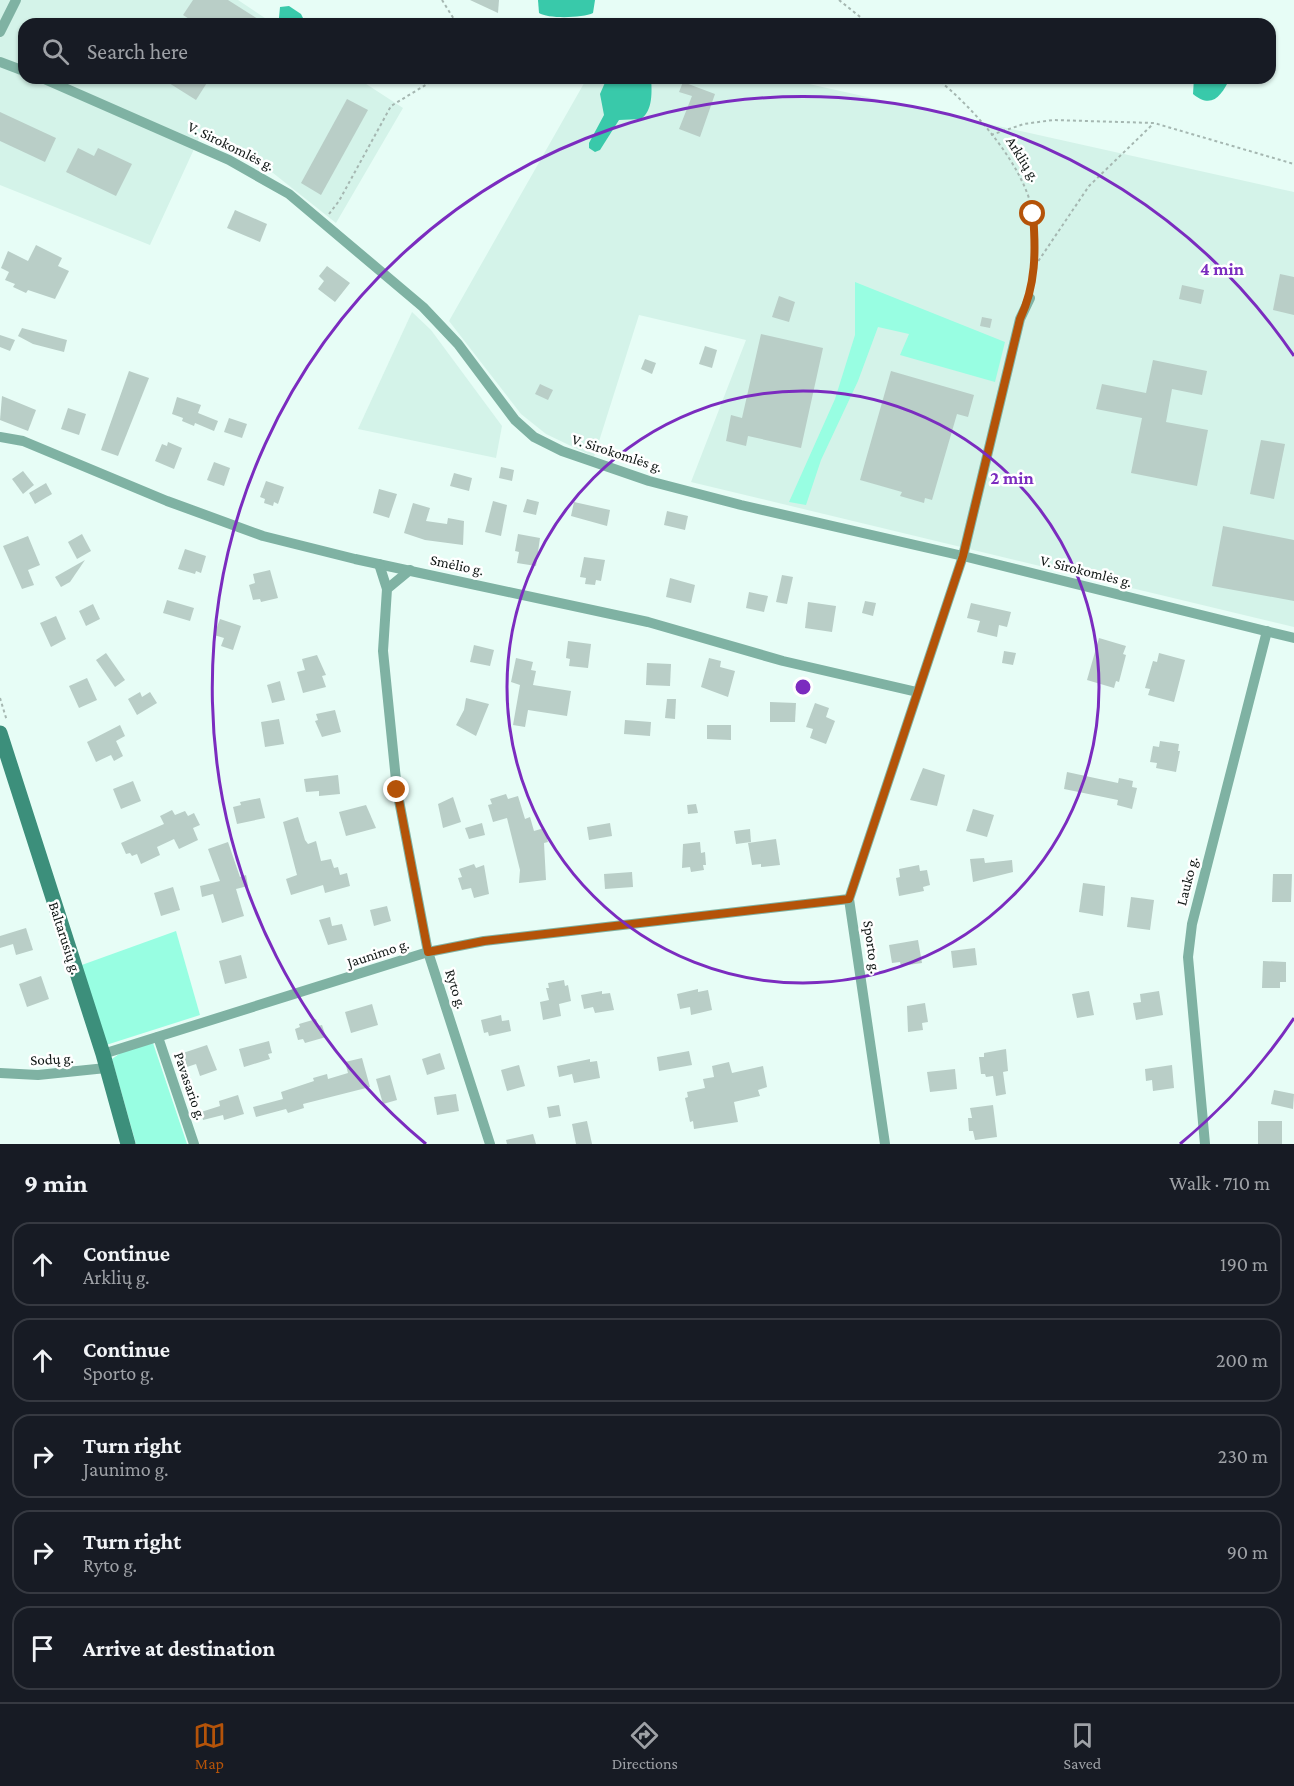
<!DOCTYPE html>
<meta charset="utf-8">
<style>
body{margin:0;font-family:"Crimson Pro",serif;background:#242831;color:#f1f3f6}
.stop{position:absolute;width:18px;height:18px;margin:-14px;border:4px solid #b45309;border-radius:50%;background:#fff}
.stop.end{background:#b45309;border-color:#fff;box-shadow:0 2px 6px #0008}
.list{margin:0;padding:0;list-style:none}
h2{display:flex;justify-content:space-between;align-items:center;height:78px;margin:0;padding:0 24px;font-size:26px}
h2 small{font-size:20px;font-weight:400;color:#9ea1a6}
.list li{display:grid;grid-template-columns:39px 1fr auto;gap:18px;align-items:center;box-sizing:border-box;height:84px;margin:0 12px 12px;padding:0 12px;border:2px solid #363941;border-radius:18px}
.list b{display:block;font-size:22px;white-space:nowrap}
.list p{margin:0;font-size:20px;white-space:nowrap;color:#9ea1a6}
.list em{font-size:20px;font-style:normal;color:#9ea1a6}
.icon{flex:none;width:33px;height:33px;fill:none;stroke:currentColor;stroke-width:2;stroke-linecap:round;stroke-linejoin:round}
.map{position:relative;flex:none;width:1294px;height:1144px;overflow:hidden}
.search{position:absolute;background:#171b24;box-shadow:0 2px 4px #0004;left:18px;right:18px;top:18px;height:66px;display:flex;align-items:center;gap:15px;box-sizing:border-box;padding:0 21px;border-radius:18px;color:#9ea1a6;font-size:22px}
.sheet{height:558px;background:#171b24}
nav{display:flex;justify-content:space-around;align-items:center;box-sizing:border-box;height:84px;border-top:2px solid #363941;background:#171b24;font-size:16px;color:#9ea1a6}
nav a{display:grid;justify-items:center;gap:3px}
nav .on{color:#b45309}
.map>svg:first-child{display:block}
</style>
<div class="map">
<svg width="1294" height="1144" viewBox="0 0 1294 1144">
<rect width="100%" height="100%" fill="#e7fdf6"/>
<g fill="#d4f3e9">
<polygon points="0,0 238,0 274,24 24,24 24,78 357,78 403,108 336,223 263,165 200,136 150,245 0,185"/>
<polygon points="587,78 782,78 1294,192 1294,627 691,482 746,340 639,315 594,457 546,434 521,414 449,321"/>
<polygon points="412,312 431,330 502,426 496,458 358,429"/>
</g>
<g fill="#98fee2">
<polygon points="855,282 1005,342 995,382 900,355 909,334 878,327 858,381 821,460 806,505 789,502 835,399 855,335"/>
<polygon points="176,931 200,1015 106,1045 79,966"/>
<polygon points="153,1043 187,1144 136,1144 112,1059 122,1052"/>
</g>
<g fill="#39c9aa">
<path d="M 538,0 L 595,0 L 593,13 C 583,18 548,19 539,13 Z"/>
<polygon points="289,6 301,14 306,24 284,23 279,18 280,7"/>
<path d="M 607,78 L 651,78 C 652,91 653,111 641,119 L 619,120 L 600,150 L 595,152 L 589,148 L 589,143 L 604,115 L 600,94 Z"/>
<path d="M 1194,78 L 1230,78 C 1222,95 1212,110 1193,94 Z"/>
</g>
<g fill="#b9cec7">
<polygon points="193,0 228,0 266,24 197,24 183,15"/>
<polygon points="470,0 499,0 498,13"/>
<polygon points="161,78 210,78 196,100"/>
<polygon points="683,82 715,94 700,137 679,129 692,96 679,92"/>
<polygon points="347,99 368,110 321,195 301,183"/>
<polygon points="0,112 56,138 45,162 0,141"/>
<polygon points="78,148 94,156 98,148 132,164 116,196 66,172"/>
<polygon points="235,210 267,224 260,242 227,228"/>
<polygon points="36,245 62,258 58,266 69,271 55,299 28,290 26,293 13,287 15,284 5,280 9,272 1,268 8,251 28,261"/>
<polygon points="327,266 350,283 335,302 318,289 324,281 319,276"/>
<polygon points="1280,274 1294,277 1294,315 1273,310"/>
<polygon points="1182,285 1204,290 1201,304 1179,299"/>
<polygon points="779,296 795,302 789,322 772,317"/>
<polygon points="982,317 992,319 990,328 980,326"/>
<polygon points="22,328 67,340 64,352 33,344 18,336"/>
<polygon points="761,334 823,348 801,448 748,436 746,446 726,441 731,415 742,418"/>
<polygon points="0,335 15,340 10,351 0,347"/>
<polygon points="705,346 717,350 712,368 699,364"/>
<polygon points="645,359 656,363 652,374 641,369"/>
<polygon points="1153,360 1207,371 1202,395 1172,389 1166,422 1208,430 1197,486 1131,473 1142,418 1096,409 1102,384 1146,393"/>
<polygon points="129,371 149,378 118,456 101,450"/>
<polygon points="891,371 974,395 968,417 957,414 932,500 925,498 924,503 900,496 902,492 860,480"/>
<polygon points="540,384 553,390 548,400 535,394"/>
<polygon points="2,396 36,410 28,431 0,420"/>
<polygon points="177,397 201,405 198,413 218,421 214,431 195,423 194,426 182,421 183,418 172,414"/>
<polygon points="68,408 86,414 79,435 61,429"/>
<polygon points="229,418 247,424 242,438 224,432"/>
<polygon points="1261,440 1285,444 1274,499 1250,494"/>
<polygon points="168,442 182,448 174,469 155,461 162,444 167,446"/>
<polygon points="214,462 230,468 224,486 207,480"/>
<polygon points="501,467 514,470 512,481 499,478"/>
<polygon points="23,471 34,485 23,494 12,479"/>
<polygon points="454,473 472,478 469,491 450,486"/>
<polygon points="266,481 284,487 278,504 274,502 273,506 264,503 265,499 260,497"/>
<polygon points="46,483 52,494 35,504 29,493"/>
<polygon points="379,489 397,494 389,518 373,513"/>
<polygon points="527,499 539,502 536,515 523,512"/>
<polygon points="493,501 507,505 501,536 485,532"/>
<polygon points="574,502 610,510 607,526 571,516"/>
<polygon points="413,503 430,508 426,521 447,524 448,518 464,521 463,545 425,540 404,533"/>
<polygon points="667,511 688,516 685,530 664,525"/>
<polygon points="1223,526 1294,540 1294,601 1212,586"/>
<polygon points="82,534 91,551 77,559 68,542"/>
<polygon points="518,534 540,538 536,566 517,563 519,552 515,551"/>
<polygon points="28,536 40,565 28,570 34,585 22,589 3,546"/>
<polygon points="185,549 206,556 201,573 196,571 195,574 178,569"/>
<polygon points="584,557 605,560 601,581 596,580 595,585 585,584 586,578 580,577"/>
<polygon points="85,560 70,582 61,587 55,577"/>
<polygon points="270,570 278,598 261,602 260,599 253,600 249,585 255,583 253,574"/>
<polygon points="782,575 793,577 787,604 776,602"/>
<polygon points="670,578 695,585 691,603 666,597"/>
<polygon points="749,592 768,596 764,612 746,608"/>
<polygon points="167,600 194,608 190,621 163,613"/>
<polygon points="865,601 876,603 873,616 862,613"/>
<polygon points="808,602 836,606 832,632 805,628"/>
<polygon points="971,603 1011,612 1007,627 999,625 997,637 977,632 980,621 967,618"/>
<polygon points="93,604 100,619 86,626 79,611"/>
<polygon points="56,616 66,639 51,647 40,623"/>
<polygon points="220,619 241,626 233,650 221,646 224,638 214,635"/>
<polygon points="1099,638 1126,646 1123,654 1126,655 1119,682 1116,681 1114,688 1087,680"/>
<polygon points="568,641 591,644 588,668 569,666 570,659 566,658"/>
<polygon points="474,645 494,650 490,666 470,662"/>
<polygon points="1004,651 1016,653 1013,665 1002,663"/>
<polygon points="106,653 125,680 115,687 96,660"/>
<polygon points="1159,653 1185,660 1174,702 1148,695 1150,689 1145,688 1153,661 1157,662"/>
<polygon points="317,655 326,675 322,676 326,687 303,693 297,672 305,670 302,659"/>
<polygon points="516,658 533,662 531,670 536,671 533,685 571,691 567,716 528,710 525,727 513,725 520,685 511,682"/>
<polygon points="709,658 721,661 720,667 735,671 728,697 701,687"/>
<polygon points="647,663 671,664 670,686 646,685"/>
<polygon points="87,678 97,700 79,708 69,686"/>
<polygon points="280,681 285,700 272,703 267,685"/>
<polygon points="140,692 142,697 150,692 157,703 137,715 128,699"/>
<polygon points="466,698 489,704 476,736 456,725 464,710"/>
<polygon points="667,699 676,699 675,719 665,718"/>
<polygon points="770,702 796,703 795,722 770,722"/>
<polygon points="815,703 829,708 826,717 835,721 826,744 810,738 813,729 806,727"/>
<polygon points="335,710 341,732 322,737 315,721 318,720 316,714"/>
<polygon points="279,719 284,744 265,747 261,722"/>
<polygon points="625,720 651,722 650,736 624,734"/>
<polygon points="120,725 125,736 116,741 123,756 114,761 111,755 96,762 87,742"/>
<polygon points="707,725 731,725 731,740 707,739"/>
<polygon points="1160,741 1179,744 1178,751 1180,751 1176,772 1156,768 1157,763 1150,762 1153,746 1159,747"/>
<polygon points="923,768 945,775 937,806 910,800"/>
<polygon points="1067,772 1118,783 1119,778 1133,781 1132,787 1137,788 1132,809 1117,805 1118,800 1064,789"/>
<polygon points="338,775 340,794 319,796 319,791 306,792 304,779"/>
<polygon points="133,781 141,801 121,809 113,789"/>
<polygon points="506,794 508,799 518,796 525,819 530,817 534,831 544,828 548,842 544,843 546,880 519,883 520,870 507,818 493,822 488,805 492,804 490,799"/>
<polygon points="453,797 461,822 443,828 438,804"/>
<polygon points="260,798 265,818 237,824 233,807 241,805 240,802"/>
<polygon points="696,804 698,813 688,814 687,805"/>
<polygon points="366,805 376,828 346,836 339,812"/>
<polygon points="973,809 994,815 987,837 966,831"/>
<polygon points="172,810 175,815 185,811 188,816 194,813 200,825 193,828 198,840 179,849 174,839 157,847 160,855 141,864 137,854 132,856 130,853 126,854 121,843 164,824 160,816"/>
<polygon points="298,817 305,840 308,844 316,841 321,861 331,859 334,868 338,867 340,875 347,873 350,886 325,893 323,885 291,895 286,879 297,875 283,822"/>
<polygon points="482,823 485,835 469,839 465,828"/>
<polygon points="610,823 612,836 589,840 587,827"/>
<polygon points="750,829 751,842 736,844 734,831"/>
<polygon points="776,839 780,865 761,867 761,864 752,865 748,843"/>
<polygon points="228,842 240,877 246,875 248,886 236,889 244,916 222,923 213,894 202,897 200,886 220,881 208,849"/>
<polygon points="700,842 701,853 705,852 706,865 703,865 704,870 691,872 690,867 682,868 683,844"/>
<polygon points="984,858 985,863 1012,860 1013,872 973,882 970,859"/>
<polygon points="474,864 476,868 484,865 489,894 474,898 471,888 462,890 458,878 462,877 459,869"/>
<polygon points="919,865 920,871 927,870 930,885 923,887 924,891 899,896 896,878 900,877 899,869"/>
<polygon points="632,872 633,887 605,889 604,874"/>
<polygon points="1273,874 1292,874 1291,902 1272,902"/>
<polygon points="1083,883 1105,886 1103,916 1079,912"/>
<polygon points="173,887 180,910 161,916 154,893"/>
<polygon points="1131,897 1154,900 1150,930 1127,927"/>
<polygon points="387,906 391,921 374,926 370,910"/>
<polygon points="330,917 332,926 342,924 347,940 328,945 319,920"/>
<polygon points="26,928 33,950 16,955 13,944 0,948 0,936"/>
<polygon points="918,940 922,963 901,966 900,962 892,963 889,945"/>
<polygon points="975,948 977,965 953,968 951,951"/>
<polygon points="241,955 247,978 225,984 219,961"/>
<polygon points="1263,961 1286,962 1286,982 1280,982 1280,988 1262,988"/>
<polygon points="41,976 49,999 27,1007 19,984"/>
<polygon points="564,980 565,986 568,985 571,1001 559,1004 561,1016 543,1020 540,1002 549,1000 546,988 549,988 548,983"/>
<polygon points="698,989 698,992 708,990 712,1010 691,1015 690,1007 680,1009 677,994"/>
<polygon points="602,991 602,994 610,993 614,1010 595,1013 593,1007 584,1009 581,995"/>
<polygon points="1089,991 1094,1015 1077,1018 1072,994"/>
<polygon points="1159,991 1163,1015 1136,1020 1133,1003 1141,1002 1140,994"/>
<polygon points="925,1003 928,1022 922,1023 923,1030 908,1032 907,1006"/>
<polygon points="372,1004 378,1025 351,1033 345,1012"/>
<polygon points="501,1015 502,1021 509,1020 511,1031 489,1036 488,1032 484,1033 481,1020"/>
<polygon points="316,1019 318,1026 322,1025 326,1037 305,1043 303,1039 298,1040 295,1029 300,1027 299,1024"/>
<polygon points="269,1041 272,1053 268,1054 270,1059 244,1067 239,1049"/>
<polygon points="207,1045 217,1070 200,1076 196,1064 187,1067 183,1053"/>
<polygon points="1006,1049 1008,1071 1003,1072 1006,1094 996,1096 993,1076 986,1077 985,1074 981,1074 979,1057 984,1057 984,1053"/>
<polygon points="689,1051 692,1065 659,1071 657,1057"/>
<polygon points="440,1053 445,1069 427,1075 422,1059"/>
<polygon points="362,1058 370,1087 303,1104 304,1108 288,1113 286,1109 256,1117 253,1107 283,1099 281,1092 314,1081 313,1078 327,1074 328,1079 348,1073 345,1062"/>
<polygon points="590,1059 590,1062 597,1061 600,1078 574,1083 572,1074 559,1077 557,1066"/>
<polygon points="729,1062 732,1073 763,1066 767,1087 758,1090 760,1096 734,1102 738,1122 694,1129 693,1121 690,1122 685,1098 688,1097 687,1092 705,1088 703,1079 714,1077 712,1066"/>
<polygon points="519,1065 525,1086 507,1091 501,1070"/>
<polygon points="1172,1065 1174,1088 1153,1091 1152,1080 1146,1081 1145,1069"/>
<polygon points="955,1069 957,1089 930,1092 927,1072"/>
<polygon points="390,1075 397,1100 383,1104 376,1079"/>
<polygon points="1274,1090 1294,1094 1293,1109 1271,1104"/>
<polygon points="456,1094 459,1111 437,1115 434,1097"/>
<polygon points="238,1095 244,1114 224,1120 223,1115 203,1120 201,1112 220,1106 219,1101"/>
<polygon points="559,1105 561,1116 549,1118 547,1107"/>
<polygon points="993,1105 997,1137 975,1140 973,1131 969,1131 968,1118 972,1118 970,1108"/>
<polygon points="587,1121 592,1144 576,1144 572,1124"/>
<rect x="1258" y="1121" width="24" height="23"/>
<polygon points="533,1134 536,1144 507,1144 506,1140"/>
</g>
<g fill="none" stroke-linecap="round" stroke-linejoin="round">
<g stroke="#a5b7b1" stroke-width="2" stroke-dasharray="3 3" stroke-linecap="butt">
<polyline points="442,0 457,24"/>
<polyline points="839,0 869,24"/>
<path d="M 936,78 C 974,108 1025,166 1033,214 C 1037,238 1035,264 1031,287"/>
<polyline points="991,135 1024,124 1053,120 1154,123 1294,164"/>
<polyline points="329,214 339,201 391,106 437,78"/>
<polyline points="1035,266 1089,186 1153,124"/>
<polyline points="0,698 7,721"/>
</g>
<g stroke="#7fb2a3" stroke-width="10">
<polyline points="0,32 16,0"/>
<polyline points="0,62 24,71"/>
<polyline points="42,78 229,160 289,194 423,307 458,344 515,420 534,437 562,451 649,481 741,505 963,556 1294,638"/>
<polyline points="0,437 23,441 167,501 263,536 355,559 648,622 783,661 917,692"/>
<polyline points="379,564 387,589"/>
<polyline points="410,570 387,589 383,651 397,790 428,952 490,1144"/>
<polyline points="158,1037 194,1144"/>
<polyline points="103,1054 428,952 484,941 849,899"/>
<polyline points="0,1073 38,1075 106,1068"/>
<polyline points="885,1144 849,899 963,556 1020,319 1030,298"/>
<polyline points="1205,1144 1188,957 1192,924 1267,631"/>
</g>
<polyline stroke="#3c8f7b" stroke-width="15" points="0,733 103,1054 128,1144"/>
</g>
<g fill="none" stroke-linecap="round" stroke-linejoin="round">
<path stroke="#b45309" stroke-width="8" d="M 397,790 L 428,952 L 484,941 L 849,899 L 963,556 L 1020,319 C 1036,285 1036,251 1033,214"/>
</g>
<g fill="none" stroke="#7b2cbf" stroke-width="3">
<circle cx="803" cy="687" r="296"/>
<path d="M1294 1018A592 592 0 0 1 1180 1144M426 1144A592 592 0 1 1 1294 356"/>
</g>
<g text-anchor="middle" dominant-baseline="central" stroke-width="5" stroke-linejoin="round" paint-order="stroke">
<g font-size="15" fill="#101715" stroke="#fff">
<text transform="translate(231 146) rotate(26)">V. Sirokomlės g.</text>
<text transform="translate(1023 159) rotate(58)">Arklių g.</text>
<text transform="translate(617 453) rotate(18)">V. Sirokomlės g.</text>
<text transform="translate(457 565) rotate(12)">Smėlio g.</text>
<text transform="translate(1086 571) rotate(14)">V. Sirokomlės g.</text>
<text transform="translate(1187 881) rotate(-76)">Lauko g.</text>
<text transform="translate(65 938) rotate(72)">Baltarusių g.</text>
<text transform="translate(872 947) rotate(82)">Sporto g.</text>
<text transform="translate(378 953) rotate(-18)">Jaunimo g.</text>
<text transform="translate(456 989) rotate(72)">Ryto g.</text>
<text transform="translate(52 1059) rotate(-3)">Sodų g.</text>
<text transform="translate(190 1086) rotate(71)">Pavasario g.</text>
</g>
</g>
<circle cx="803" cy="687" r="9" fill="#7b2cbf" stroke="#fff" stroke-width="3"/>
<g font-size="18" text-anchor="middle" font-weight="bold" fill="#7b2cbf" stroke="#fff" stroke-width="5" stroke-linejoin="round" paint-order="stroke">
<text x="1222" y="275">4 min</text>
<text x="1012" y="484">2 min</text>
</g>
</svg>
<div class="stop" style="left:1033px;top:214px"></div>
<div class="stop end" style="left:397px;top:790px"></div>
<div class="search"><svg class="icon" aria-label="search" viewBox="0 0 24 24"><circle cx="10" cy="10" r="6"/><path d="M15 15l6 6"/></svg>Search here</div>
</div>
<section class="sheet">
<h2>9 min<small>Walk · 710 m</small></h2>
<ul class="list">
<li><svg class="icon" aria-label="ahead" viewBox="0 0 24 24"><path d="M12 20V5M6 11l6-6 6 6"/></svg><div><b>Continue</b><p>Arklių g.</p></div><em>190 m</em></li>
<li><svg class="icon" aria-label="ahead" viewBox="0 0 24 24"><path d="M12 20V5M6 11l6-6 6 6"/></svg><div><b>Continue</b><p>Sporto g.</p></div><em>200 m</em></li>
<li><svg class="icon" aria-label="right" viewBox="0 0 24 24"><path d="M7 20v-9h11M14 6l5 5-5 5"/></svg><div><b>Turn right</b><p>Jaunimo g.</p></div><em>230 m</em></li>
<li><svg class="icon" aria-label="right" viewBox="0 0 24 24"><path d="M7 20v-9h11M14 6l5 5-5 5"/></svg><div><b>Turn right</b><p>Ryto g.</p></div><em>90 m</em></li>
<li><svg class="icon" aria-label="arrive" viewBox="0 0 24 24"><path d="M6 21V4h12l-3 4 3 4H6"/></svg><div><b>Arrive at destination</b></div></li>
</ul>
</section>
<nav>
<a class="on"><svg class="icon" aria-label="map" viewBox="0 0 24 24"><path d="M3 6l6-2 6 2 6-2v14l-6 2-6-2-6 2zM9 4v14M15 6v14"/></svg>Map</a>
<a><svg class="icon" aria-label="directions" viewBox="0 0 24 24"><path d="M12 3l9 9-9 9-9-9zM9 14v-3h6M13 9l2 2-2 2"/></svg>Directions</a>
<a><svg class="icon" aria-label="saved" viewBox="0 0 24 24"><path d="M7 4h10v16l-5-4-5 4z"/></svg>Saved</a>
</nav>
